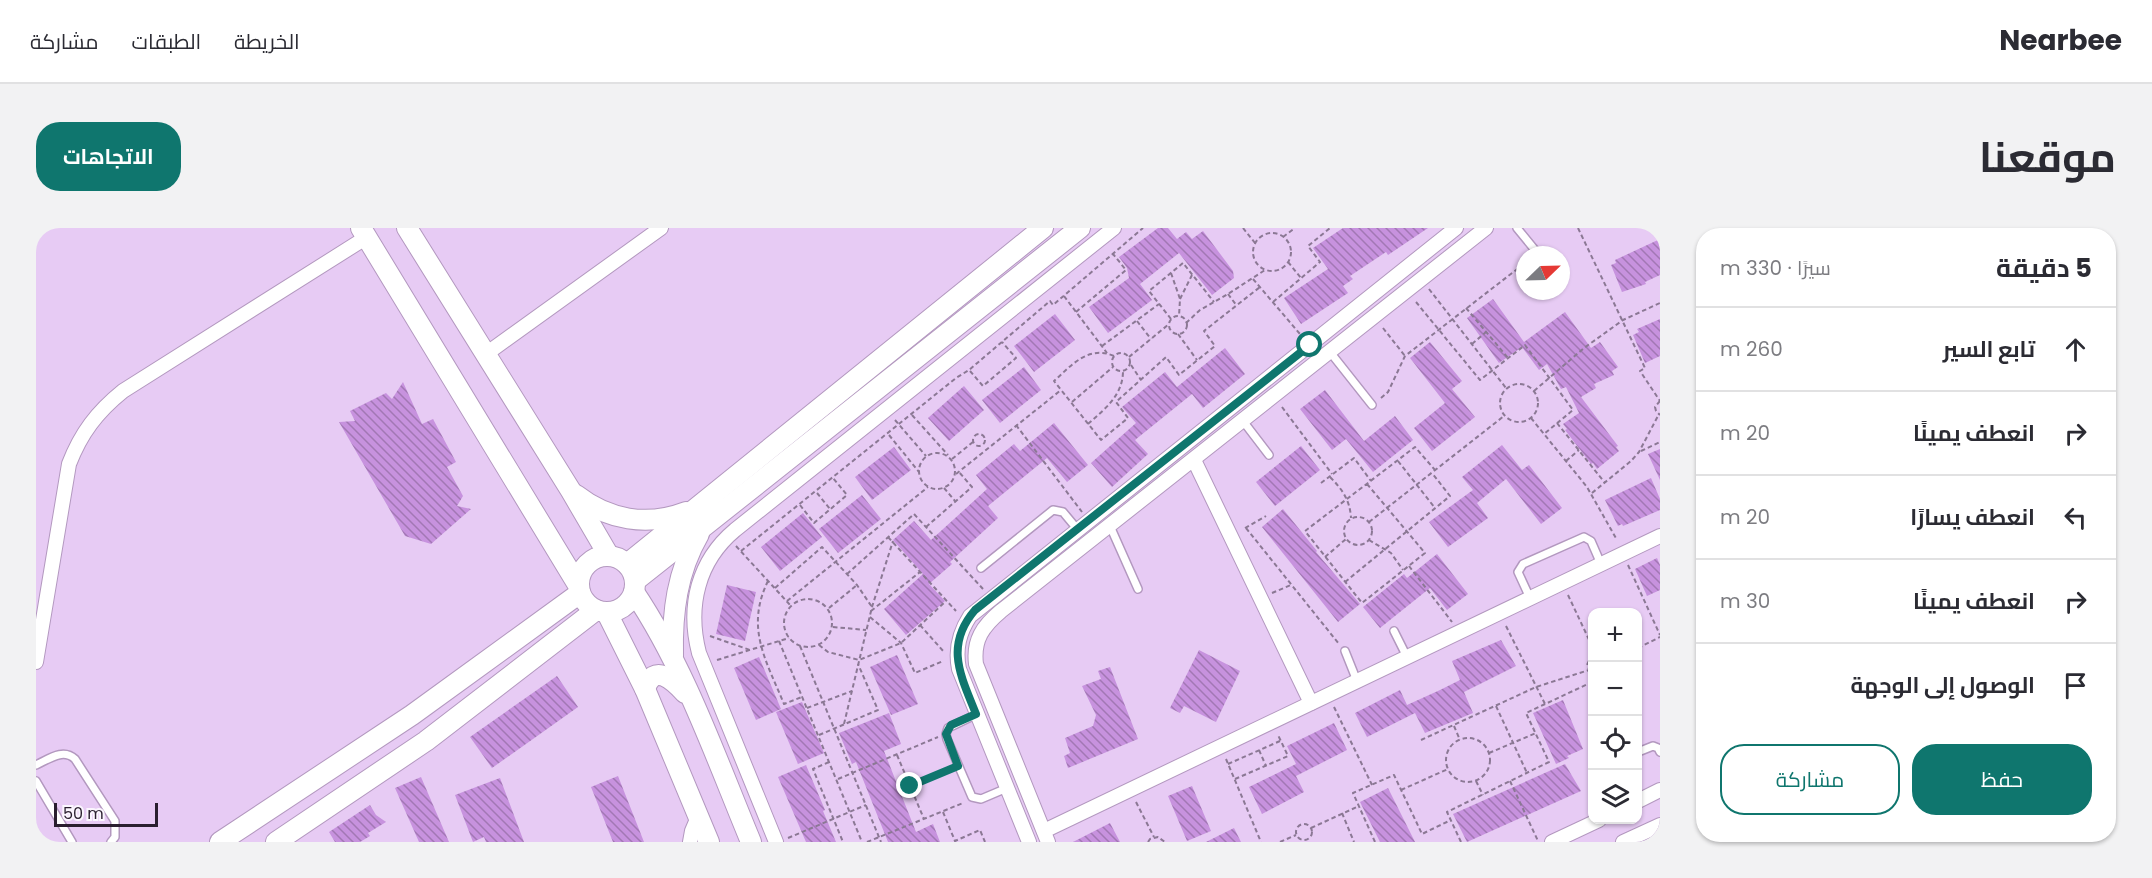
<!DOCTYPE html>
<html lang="ar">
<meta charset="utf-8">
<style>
body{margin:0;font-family:Poppins,Cairo,sans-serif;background:#f2f2f3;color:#2b2b33;direction:rtl}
.controls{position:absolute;right:18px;bottom:18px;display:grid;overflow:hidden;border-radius:12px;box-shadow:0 2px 4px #0004}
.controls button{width:54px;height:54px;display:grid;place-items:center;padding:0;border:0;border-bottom:2px solid #e1e1e2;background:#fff;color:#2b2b33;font:30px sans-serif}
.compass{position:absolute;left:1480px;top:18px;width:54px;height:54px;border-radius:50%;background:#fff;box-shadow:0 2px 4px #0004;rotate:67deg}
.scale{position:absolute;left:18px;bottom:15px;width:104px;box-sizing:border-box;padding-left:6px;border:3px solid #2a1f2f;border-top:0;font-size:16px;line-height:21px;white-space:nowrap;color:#2a1f2f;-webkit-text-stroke:4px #fbf6fe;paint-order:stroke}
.stop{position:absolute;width:18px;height:18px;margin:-14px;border:4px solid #0f766e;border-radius:50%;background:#fff}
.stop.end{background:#0f766e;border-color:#fff;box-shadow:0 2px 6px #0008}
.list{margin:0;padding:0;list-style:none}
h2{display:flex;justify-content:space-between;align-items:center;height:78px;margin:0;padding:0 24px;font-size:26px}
h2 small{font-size:20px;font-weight:400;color:#7c7c81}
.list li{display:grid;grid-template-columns:39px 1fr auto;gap:18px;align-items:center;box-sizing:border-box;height:84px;padding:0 24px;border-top:2px solid #e1e1e2}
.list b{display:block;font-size:22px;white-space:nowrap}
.list em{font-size:20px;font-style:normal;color:#7c7c81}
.actions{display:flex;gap:12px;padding:18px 24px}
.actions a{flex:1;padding:14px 0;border:2px solid #0f766e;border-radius:24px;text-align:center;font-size:21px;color:#0f766e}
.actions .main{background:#0f766e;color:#fff}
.icon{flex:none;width:33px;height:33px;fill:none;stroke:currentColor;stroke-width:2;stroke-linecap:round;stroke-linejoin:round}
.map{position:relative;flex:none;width:1624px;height:614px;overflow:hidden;direction:ltr;border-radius:24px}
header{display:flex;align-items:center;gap:36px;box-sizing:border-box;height:84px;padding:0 30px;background:#fff;border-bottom:2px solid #e1e1e2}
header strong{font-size:28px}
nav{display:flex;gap:33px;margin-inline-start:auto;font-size:21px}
.intro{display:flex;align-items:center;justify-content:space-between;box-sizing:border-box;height:144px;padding:0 36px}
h1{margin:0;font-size:42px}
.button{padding:15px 27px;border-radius:24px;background:#0f766e;color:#fff;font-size:21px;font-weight:700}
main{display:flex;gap:36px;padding:0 36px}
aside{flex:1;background:#fff;border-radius:24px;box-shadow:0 2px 4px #0004}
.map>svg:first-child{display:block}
</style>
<header>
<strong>Nearbee</strong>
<nav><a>الخريطة</a><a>الطبقات</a><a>مشاركة</a></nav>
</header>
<div class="intro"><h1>موقعنا</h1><a class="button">الاتجاهات</a></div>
<main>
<aside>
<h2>5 دقيقة<small>سيرًا · 330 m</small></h2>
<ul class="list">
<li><svg class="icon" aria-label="ahead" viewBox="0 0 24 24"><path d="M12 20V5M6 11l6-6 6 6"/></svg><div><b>تابع السير</b></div><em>260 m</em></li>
<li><svg class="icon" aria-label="right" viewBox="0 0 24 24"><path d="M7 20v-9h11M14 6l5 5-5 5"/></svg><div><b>انعطف يمينًا</b></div><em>20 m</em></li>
<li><svg class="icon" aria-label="left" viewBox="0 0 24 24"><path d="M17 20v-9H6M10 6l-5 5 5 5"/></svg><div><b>انعطف يسارًا</b></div><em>20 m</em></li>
<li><svg class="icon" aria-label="right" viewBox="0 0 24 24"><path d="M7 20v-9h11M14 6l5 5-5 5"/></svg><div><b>انعطف يمينًا</b></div><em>30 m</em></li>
<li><svg class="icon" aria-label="arrive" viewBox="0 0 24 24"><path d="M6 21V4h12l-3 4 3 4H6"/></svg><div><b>الوصول إلى الوجهة</b></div></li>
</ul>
<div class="actions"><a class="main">حفظ</a><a>مشاركة</a></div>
</aside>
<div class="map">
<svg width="1624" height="614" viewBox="0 0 1624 614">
<defs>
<pattern id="building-back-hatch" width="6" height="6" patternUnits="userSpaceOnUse" patternTransform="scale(1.5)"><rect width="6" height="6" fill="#c792de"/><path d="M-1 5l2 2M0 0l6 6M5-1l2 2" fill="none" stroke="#a277b4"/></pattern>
</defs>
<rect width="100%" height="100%" fill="#e7cbf4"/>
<g fill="url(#building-back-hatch)">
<polygon points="1122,0 1132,0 1141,11 1150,4 1156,11 1167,3 1197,43 1198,50 1176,67 1143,25 1104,56 1116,72 1072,105 1053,79 1093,50 1091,40 1083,29"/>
<polygon points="1307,0 1392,0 1352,27 1350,24 1314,48 1317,51 1307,58 1312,65 1265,96 1248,70 1292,41 1277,20"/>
<polygon points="1624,11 1624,47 1609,54 1610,56 1586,64 1575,37 1580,35 1579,32"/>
<polygon points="1457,71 1488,114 1529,84 1555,120 1564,114 1582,139 1576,143 1578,147 1558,156 1560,160 1545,169 1582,218 1580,219 1583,223 1561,241 1557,235 1555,236 1529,202 1531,201 1527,196 1543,185 1530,159 1525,161 1511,136 1503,142 1486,119 1463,135 1431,90"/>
<polygon points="1019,86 1039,112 998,144 978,118"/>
<polygon points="1624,91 1624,128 1609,135 1597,107 1603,104 1601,101"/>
<polygon points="1394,114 1426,153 1416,161 1439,189 1396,223 1378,200 1409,175 1374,130"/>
<polygon points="1189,120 1209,146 1167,180 1156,166 1099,212 1112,226 1076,259 1055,235 1100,195 1086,179 1129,144 1141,159"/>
<polygon points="988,139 1005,162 964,195 946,172"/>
<polygon points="367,154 386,196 397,191 420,234 411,239 427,268 421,278 435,281 395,316 369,308 303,194 319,193 314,183 350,165 356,171"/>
<polygon points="928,158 948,182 913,213 892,190"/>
<polygon points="1289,162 1328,213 1359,188 1377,212 1337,244 1310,211 1296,222 1264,181"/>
<polygon points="1018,195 1052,237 1031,254 1011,230 952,278 962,290 914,334 916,336 893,356 909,373 870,407 848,381 887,346 857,312 878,293 895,312 951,261 940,247 978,216 984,223"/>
<polygon points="1466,217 1486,242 1493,237 1526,280 1505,296 1470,251 1441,275 1452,290 1412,319 1393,294 1437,262 1426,249"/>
<polygon points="1265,218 1284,242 1239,278 1220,254"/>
<polygon points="858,219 875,242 836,272 819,249"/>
<polygon points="1624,221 1624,252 1612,226"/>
<polygon points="1615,250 1624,271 1624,282 1587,298 1586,296 1582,298 1569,272"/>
<polygon points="826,267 845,291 802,325 783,301"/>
<polygon points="1247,281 1281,323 1280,324 1324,376 1302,394 1226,299"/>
<polygon points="767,285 786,309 744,343 725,319"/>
<polygon points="1401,326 1432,366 1411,382 1394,360 1344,400 1327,379 1368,346 1371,350"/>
<polygon points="1621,330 1624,337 1624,362 1611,368 1599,341"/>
<polygon points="691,357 720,364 709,413 680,406"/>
<polygon points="1465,412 1480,438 1428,464 1437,485 1389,505 1379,485 1331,509 1319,485 1364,462 1371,477 1404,462 1424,452 1416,433"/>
<polygon points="1163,422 1204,443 1180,494 1148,478 1144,485 1134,480"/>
<polygon points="861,427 882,476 855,487 834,439"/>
<polygon points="723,429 745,481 720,492 698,440"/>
<polygon points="1074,439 1102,511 1032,540 1028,528 1034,525 1029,510 1057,498 1060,487 1046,458 1065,451 1062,443"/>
<polygon points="521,448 542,479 456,540 434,509"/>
<polygon points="1527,472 1547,521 1531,528 1533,530 1520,536 1497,485"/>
<polygon points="766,474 788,525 762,536 740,484"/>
<polygon points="853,485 865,516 848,523 880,604 897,596 904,614 852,614 820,534 816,536 803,505"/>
<polygon points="1298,495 1311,522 1260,548 1268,564 1226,586 1213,559 1260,536 1251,518"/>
<polygon points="1529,536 1545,563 1431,614 1417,586"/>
<polygon points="770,537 789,582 787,583 800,614 770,614 742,549"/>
<polygon points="582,548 608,614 577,614 555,559"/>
<polygon points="385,549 413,614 383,614 359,560"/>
<polygon points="464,550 488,614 450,614 448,609 437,614 419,567"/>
<polygon points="1156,558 1175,603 1151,613 1132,568"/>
<polygon points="1352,560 1379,614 1344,614 1324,574"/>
<polygon points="334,577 340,587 350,594 332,605 334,608 324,614 299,614 293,604"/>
<polygon points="1074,595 1084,614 1037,614"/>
<polygon points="1198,600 1205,614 1170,614"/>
</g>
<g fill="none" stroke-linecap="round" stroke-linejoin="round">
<defs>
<g id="lane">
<polyline points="1481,0 1503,27"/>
<polyline points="1294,124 1336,177"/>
<polyline points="1207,193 1233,227"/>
<polyline points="1074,298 1102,361"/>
<polyline points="945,340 1017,282 1027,284 1042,302"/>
<polyline points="1494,370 1482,344 1487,336 1548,309 1555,313 1565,336"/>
<polyline points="1358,403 1371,429"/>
<polyline points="1309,423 1321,453"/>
<polyline points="941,486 912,500 910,506 911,511 936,569 945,571 971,560"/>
<polyline points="1602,524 1617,518 1622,520 1624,524"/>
<path d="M 0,537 C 13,531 27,520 39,531 L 79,593 L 79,609 L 75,614"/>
<polyline points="0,553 36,614"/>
</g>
<g id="street">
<polyline points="450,126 625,0"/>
<polyline points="1158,232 1275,475"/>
<path d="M 0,434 L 33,236 C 45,205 61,184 87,163 L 331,9"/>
<polyline points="1602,573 1624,562"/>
<polyline points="1008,603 1624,308"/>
<polyline points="654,614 656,603 662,589"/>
<path d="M 740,614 L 663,425 C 651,378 662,333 699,302 L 1078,0"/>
<path d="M 993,614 L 923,441 C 919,421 923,405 934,388 L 1420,0"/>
<path d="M 1012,614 L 940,436 C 937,412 947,398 965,383 L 1450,0"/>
<polyline points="1516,614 1563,592"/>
<polyline points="1587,614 1624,597"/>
</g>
<g id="secondary">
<polyline points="325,0 542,357"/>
<polyline points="371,0 535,263 573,328"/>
<path d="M 540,267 C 572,292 611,299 650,284"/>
<circle cx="571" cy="356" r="28"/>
<polyline points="591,336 1007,0"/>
<polyline points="599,353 1044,0"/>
<path d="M 598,364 C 649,440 680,530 715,614"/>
<polyline points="571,385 609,461 673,614"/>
<path d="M 637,428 C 636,384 641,344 663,306"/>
<path d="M 609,461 C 618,434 637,452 649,465"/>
<polyline points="184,614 376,487 544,365"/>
<polyline points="240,614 390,513 560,382"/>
</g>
</defs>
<use href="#lane" stroke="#b398bf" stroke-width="10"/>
<use href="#street" stroke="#b398bf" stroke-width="16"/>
<use href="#secondary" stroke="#b398bf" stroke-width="22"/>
<g stroke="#8b7894" stroke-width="2" stroke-dasharray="4.5 3" stroke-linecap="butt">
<polyline points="1207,0 1219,15"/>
<polyline points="1542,0 1609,140 1604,143 1624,173"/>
<circle cx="1236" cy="24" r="19"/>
<polyline points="1247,9 1259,0"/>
<polyline points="1252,34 1265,50"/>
<polyline points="1135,45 1144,71 1143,88"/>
<polyline points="1217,51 1264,106"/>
<polyline points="1393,61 1470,160"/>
<polyline points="1192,66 1201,78"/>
<polyline points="1028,68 1071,125"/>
<polyline points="1144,71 1156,47"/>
<polyline points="1237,74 1284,34 1272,18 1294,0"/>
<polyline points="1380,74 1444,152 1489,117 1537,182 1508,206"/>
<polyline points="1430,80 1472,130"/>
<polyline points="1040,84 1090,42 1077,26"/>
<circle cx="1142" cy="97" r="9"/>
<polyline points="1135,91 1113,63 1147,35 1178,74"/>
<polyline points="1101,93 1115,111"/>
<polyline points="1150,95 1164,82 1192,66 1229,42"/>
<polyline points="1347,100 1369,128"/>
<polyline points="1142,106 1161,132"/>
<polyline points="1436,116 1450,104"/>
<polyline points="1066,118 1123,76"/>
<circle cx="1085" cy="134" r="9"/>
<path d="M 1078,128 C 1052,117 1036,137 1018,153 L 1065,212 L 1092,190 L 1080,174 L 1130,129 L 1143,147 L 1179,118 L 1168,103 L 1224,59"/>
<polyline points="1093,129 1133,96"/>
<polyline points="1095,137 1105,152"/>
<polyline points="934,143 947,158 980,130 966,114"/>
<circle cx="1483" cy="175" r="19"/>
<polyline points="1498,163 1548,120 1587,92 1624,75"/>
<polyline points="1345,170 1352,164 1369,128 1489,35"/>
<polyline points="1624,173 1619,179 1620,183 1624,187"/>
<polyline points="1036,174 1077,139"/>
<polyline points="1246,179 1296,246"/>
<polyline points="876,187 912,227"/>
<polyline points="1495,190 1551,259 1581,312"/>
<polyline points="859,192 890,228"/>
<polyline points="1521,195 1569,255"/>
<path d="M 1052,196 C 1069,181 1087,167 1087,143"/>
<polyline points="980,197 1046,284"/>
<circle cx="943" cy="212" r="6"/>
<polyline points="853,207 883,244"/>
<polyline points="1605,223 1624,214"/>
<circle cx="901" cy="243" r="18"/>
<polyline points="916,231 937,214"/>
<polyline points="1362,233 1399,280"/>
<polyline points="1530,233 1543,222"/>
<polyline points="920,246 1025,162"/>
<path d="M 1294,249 C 1306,261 1314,272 1315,290"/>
<polyline points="1285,255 1318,230 1335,253"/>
<polyline points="1331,256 1389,325 1326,375 1269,303 1379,219 1399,242"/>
<polyline points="908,260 919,273"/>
<polyline points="781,265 794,281"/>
<polyline points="1556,265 1595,233 1603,224 1623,186"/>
<polyline points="764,277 778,295 811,267 797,250"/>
<circle cx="1322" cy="303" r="14"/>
<polyline points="1333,294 1468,188"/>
<polyline points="890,299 936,259 923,244"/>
<polyline points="1209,300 1230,288"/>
<polyline points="1210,300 1303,416"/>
<polyline points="852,309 920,383"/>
<polyline points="1333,312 1355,325 1367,342"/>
<polyline points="700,318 755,378"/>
<polyline points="705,323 920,150 933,142 1014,73 1017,77 1107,0"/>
<polyline points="1289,329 1310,311"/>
<polyline points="1592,337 1624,407"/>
<polyline points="1373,338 1416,394"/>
<polyline points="811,346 878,286 947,361"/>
<path d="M 732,353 C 709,400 730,432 748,476 L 766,469"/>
<polyline points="1309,354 1414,268 1396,245"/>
<polyline points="739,360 786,319 821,357 836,379"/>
<polyline points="1236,365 1255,357"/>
<polyline points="1532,367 1556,418"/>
<circle cx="772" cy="395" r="24"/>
<polyline points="751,373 892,259"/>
<polyline points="793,380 821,357"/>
<polyline points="835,383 884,344"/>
<polyline points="834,389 865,415 879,445 907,433"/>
<polyline points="884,397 908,424"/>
<polyline points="1470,398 1509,476"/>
<polyline points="797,399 830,402"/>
<polyline points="674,408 714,422"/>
<polyline points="743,413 826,614"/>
<polyline points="783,417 792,424 823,432 865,415 910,373"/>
<polyline points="764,418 845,614"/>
<polyline points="1602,420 1624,409"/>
<polyline points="1556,426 1551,437 1556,447"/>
<polyline points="681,432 753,410"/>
<polyline points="1460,478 1491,545"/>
<polyline points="1298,479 1336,557"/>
<polyline points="771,480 816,463"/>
<polyline points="808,496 836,379 857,313"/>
<polyline points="1418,498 1424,512"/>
<polyline points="783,507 842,482 822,436"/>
<circle cx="1432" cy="532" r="22"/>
<polyline points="1385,512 1500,459 1553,442"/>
<polyline points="1223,522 1230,538"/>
<polyline points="1453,525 1500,505"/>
<polyline points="861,527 888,591"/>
<polyline points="1190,531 1225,614"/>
<polyline points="793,534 777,541 807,614"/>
<polyline points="1192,536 1244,513"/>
<polyline points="802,551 902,509"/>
<polyline points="1199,551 1252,528 1242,507"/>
<polyline points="1440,553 1447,567"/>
<polyline points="1474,553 1502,613"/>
<polyline points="875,558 914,542"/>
<polyline points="1365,562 1412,541"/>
<polyline points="1100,574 1118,609"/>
<polyline points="907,584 919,613 944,602 949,614"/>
<polyline points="1306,585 1318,614"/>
<circle cx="1268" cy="604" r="8"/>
<polyline points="1275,600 1323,578"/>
<polyline points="752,610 830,577"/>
<polyline points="831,614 927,575"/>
<polyline points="1112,614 1114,611 1122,609 1129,614"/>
<polyline points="1244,614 1260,607"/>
<polyline points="1339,614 1317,565 1358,547 1386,606 1415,592"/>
<polyline points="1425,614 1411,584 1513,534 1490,485 1556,454"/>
</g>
<use href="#lane" stroke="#fff" stroke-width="7"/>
<use href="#street" stroke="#fff" stroke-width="14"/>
<use href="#secondary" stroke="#fff" stroke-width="20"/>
</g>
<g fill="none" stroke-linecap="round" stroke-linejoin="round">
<path stroke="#0f766e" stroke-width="8" d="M 874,558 L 922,538 L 910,506 L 915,497 L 940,486 C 925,448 908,418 939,382 L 1274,117"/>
</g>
</svg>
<div class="controls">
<button>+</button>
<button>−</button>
<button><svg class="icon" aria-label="locate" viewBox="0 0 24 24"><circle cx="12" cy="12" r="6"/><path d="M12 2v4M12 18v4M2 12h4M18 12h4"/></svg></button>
<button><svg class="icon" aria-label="layers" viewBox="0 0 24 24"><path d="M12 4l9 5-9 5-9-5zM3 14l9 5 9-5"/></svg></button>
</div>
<svg class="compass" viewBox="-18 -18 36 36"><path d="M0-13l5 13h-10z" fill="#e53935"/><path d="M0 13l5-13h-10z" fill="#7c7c81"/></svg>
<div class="scale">50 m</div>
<div class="stop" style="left:1274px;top:117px"></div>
<div class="stop end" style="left:874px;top:558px"></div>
</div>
</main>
